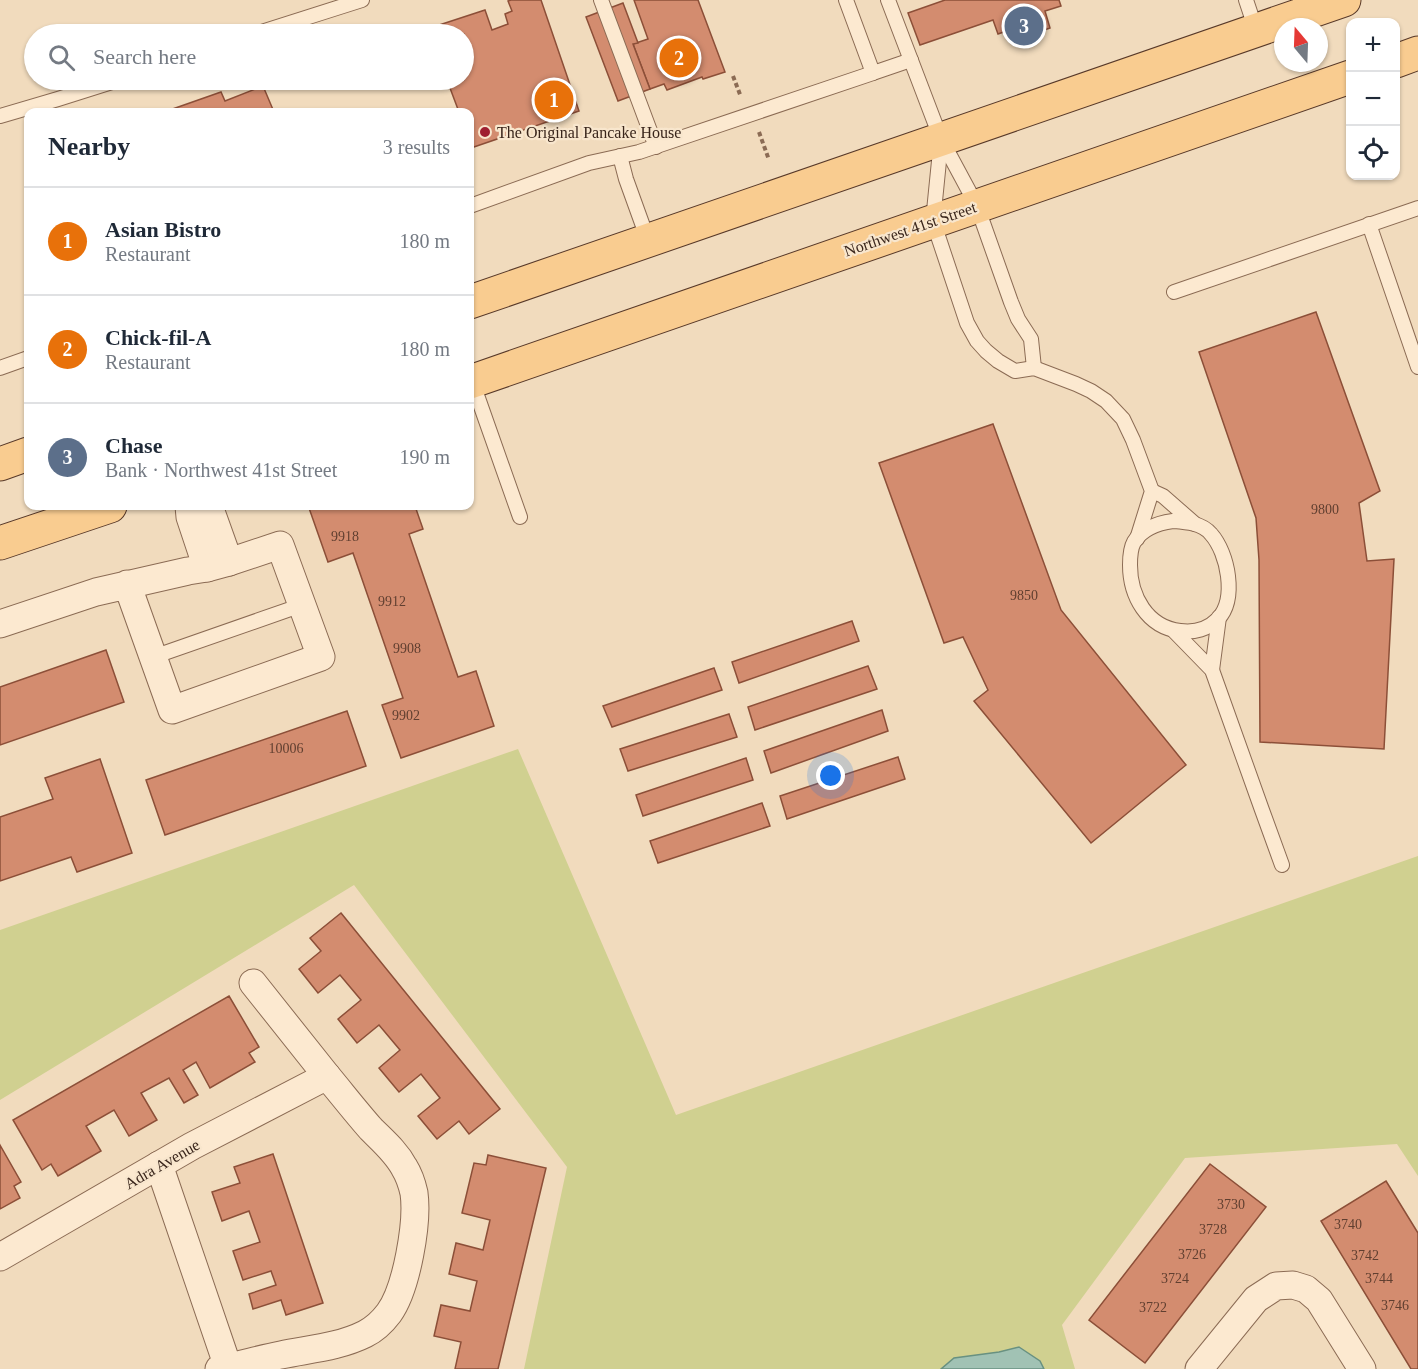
<!DOCTYPE html>
<meta charset="utf-8">
<style>
body{margin:0;font-family:"Times New Roman",serif;background:#f6f6f7;color:#1f2937}
.controls{position:absolute;right:18px;top:18px;display:grid;overflow:hidden;border-radius:12px;box-shadow:0 2px 4px #0004}
.controls button{width:54px;height:54px;display:grid;place-items:center;padding:0;border:0;border-bottom:2px solid #e0e1e3;background:#fff;color:#1f2937;font:30px sans-serif}
.compass{position:absolute;left:1274px;top:18px;width:54px;height:54px;border-radius:50%;background:#fff;box-shadow:0 2px 4px #0004;rotate:341deg}
.you{position:absolute;left:831px;top:776px;width:21px;height:21px;margin:-15px;border:4px solid #fff;border-radius:50%;background:#1a73e8;box-shadow:0 0 0 9px #1a73e833}
.badge{display:grid;place-items:center;width:39px;height:39px;border-radius:50%;background:#9f1f30;color:#fff;font-size:20px;font-weight:700}
.pin{position:absolute;translate:-50% -50%;border:3px solid #fff;box-shadow:0 2px 6px #0006}
.list{margin:0;padding:0;list-style:none}
h2{display:flex;justify-content:space-between;align-items:center;height:78px;margin:0;padding:0 24px;font-size:26px}
h2 small{font-size:20px;font-weight:400;color:#747a83}
.list li{display:grid;grid-template-columns:39px 1fr auto;gap:18px;align-items:center;box-sizing:border-box;height:108px;padding:0 24px;border-top:2px solid #e0e1e3}
.list b{display:block;font-size:22px;white-space:nowrap}
.list p{margin:0;font-size:20px;white-space:nowrap;color:#747a83}
.list em{font-size:20px;font-style:normal;color:#747a83}
.icon{flex:none;width:33px;height:33px;fill:none;stroke:currentColor;stroke-width:2;stroke-linecap:round;stroke-linejoin:round}
.map{position:relative;flex:none;width:1418px;height:1369px;overflow:hidden}
.search{position:absolute;background:#fff;box-shadow:0 2px 4px #0004;left:24px;top:24px;width:450px;height:66px;display:flex;align-items:center;gap:15px;box-sizing:border-box;padding:0 21px;border-radius:33px;color:#747a83;font-size:22px}
.panel{position:absolute;background:#fff;box-shadow:0 2px 4px #0004;left:24px;top:108px;width:450px;height:402px;border-radius:12px}
.map>svg:first-child{display:block}
</style>
<div class="map">
<svg width="1418" height="1369" viewBox="0 0 1418 1369">
<rect width="100%" height="100%" fill="#f1dbbd"/>
<polygon fill="#d0d090" points="518,749 676,1115 1418,856 1418,1176 1397,1144 1185,1158 1062,1325 1075,1369 524,1369 567,1167 354,885 0,1100 0,930"/>
<polygon fill="#a1c2b4" stroke="#689181" stroke-width="1.5" points="1019,1347 1040,1361 1044,1369 941,1369 954,1358 999,1352"/>
<g fill="#d38c6f" stroke="#8c4f38" stroke-width="1.5">
<polygon points="511,0 541,0 579,111 471,148 470,143 470,112 459,112 447,80 464,80 464,34 432,34 430,28 485,10 492,30 508,24 505,14 512,11 508,1"/>
<polygon points="634,0 698,0 725,72 703,79 702,77 667,90 664,84 650,89 633,44 648,39"/>
<polygon points="945,0 1059,0 1061,6 1045,11 1050,28 1015,40 1012,29 998,34 993,20 920,45 908,13"/>
<polygon points="623,3 638,43 633,44 650,89 618,101 586,17"/>
<polygon points="263,86 274,112 164,112 221,92 225,101"/>
<polygon points="1316,312 1380,491 1359,503 1367,561 1394,559 1384,749 1260,742 1259,560 1256,518 1199,352"/>
<polygon points="993,424 1061,610 1186,765 1091,843 974,701 988,690 963,637 944,643 879,463"/>
<polygon points="317,506 415,506 423,529 409,534 458,677 476,671 494,726 401,758 382,705 403,698 353,553 328,562 309,508"/>
<polygon points="852,621 859,641 739,683 732,662"/>
<polygon points="106,650 124,702 0,745 0,687"/>
<polygon points="868,666 877,689 755,730 748,707"/>
<polygon points="714,668 722,690 612,727 603,706"/>
<polygon points="882,710 888,731 771,773 764,751"/>
<polygon points="347,711 366,766 165,835 146,780"/>
<polygon points="729,714 737,737 628,771 620,749"/>
<polygon points="898,757 905,779 787,819 780,796"/>
<polygon points="746,758 753,780 643,816 636,795"/>
<polygon points="100,759 132,853 77,872 71,857 0,881 0,817 53,799 45,778"/>
<polygon points="762,803 770,826 658,863 650,841"/>
<polygon points="341,913 500,1109 469,1134 459,1121 437,1139 418,1116 440,1098 421,1074 399,1092 379,1068 400,1050 379,1025 357,1043 338,1019 361,1000 340,975 318,993 299,969 321,951 310,938"/>
<polygon points="229,996 259,1047 249,1053 255,1062 210,1088 196,1062 183,1070 198,1095 184,1103 169,1078 141,1093 157,1120 129,1136 114,1110 86,1126 101,1151 58,1176 51,1164 42,1170 13,1120"/>
<polygon points="0,1145 21,1182 14,1186 20,1198 0,1209"/>
<polygon points="273,1154 323,1303 286,1315 281,1300 253,1309 249,1294 276,1285 271,1271 243,1280 233,1251 260,1242 249,1211 222,1221 212,1192 240,1183 234,1167"/>
<polygon points="488,1155 546,1168 498,1369 455,1369 461,1342 434,1336 441,1305 470,1311 477,1281 449,1274 456,1243 483,1250 490,1220 462,1213 474,1163 486,1165"/>
<polygon points="1210,1164 1266,1207 1145,1363 1089,1320"/>
<polygon points="1386,1181 1418,1233 1418,1369 1411,1369 1321,1221"/>
</g>
<g fill="none" stroke-linecap="round" stroke-linejoin="round">
<defs>
<g id="lane">
<polyline points="601,0 656,147"/>
<polyline points="846,0 873,73 911,60"/>
<polyline points="888,0 941,139 977,206 1011,302 1018,319 1031,339 1034,368"/>
<polyline points="1246,0 1256,30"/>
<polyline points="255,34 362,0"/>
<polyline points="0,116 58,99 118,80"/>
<polyline points="941,141 933,221 967,323 977,341 986,351 998,361 1015,371 1034,368 1076,384 1091,391 1106,401 1123,419 1133,440 1152,491 1137,539"/>
<polyline points="620,156 626,179 648,240"/>
<polyline points="470,206 589,163 639,152 873,73"/>
<polyline points="1369,224 1418,367"/>
<polyline points="1174,292 1418,208"/>
<polyline points="0,368 28,358"/>
<polyline points="472,381 520,517"/>
<polyline points="1152,491 1163,496 1195,524"/>
<path d="M 1173,521 C 1186,522 1202,523 1211,534 C 1228,553 1237,599 1218,619 C 1208,629 1194,633 1180,631 C 1147,627 1130,596 1130,565 C 1130,558 1130,549 1134,542 C 1142,529 1158,523 1173,521 Z"/>
<polyline points="1174,631 1212,670 1262,810 1282,865"/>
<polyline points="153,657 302,605"/>
<polyline points="1212,670 1219,617"/>
</g>
<g id="street">
<polyline points="189,506 190,517 207,568"/>
<polyline points="209,506 229,562"/>
<polyline points="0,624 96,592 188,571 207,568 229,562 280,545 321,657 172,710 127,584"/>
<polyline points="253,983 327,1076"/>
<polyline points="159,1165 228,1367"/>
<path d="M 0,1257 L 192,1146 L 327,1076 C 342,1094 356,1112 371,1129 C 383,1141 396,1152 404,1167 C 409,1175 412,1184 414,1193 C 418,1222 407,1288 389,1313 C 383,1321 375,1329 365,1334 C 339,1347 310,1349 281,1355 C 260,1359 240,1365 219,1369"/>
<polyline points="1199,1369 1256,1299 1276,1286 1293,1285 1306,1289 1319,1300 1362,1369"/>
</g>
<g id="primary">
<polyline points="1396,61 1418,53"/>
<polyline points="470,302 1344,0"/>
<polyline points="470,382 1350,77"/>
<polyline points="0,464 28,454"/>
<polyline points="0,543 110,506"/>
</g>
</defs>
<use href="#lane" stroke="#8b6b54" stroke-width="16"/>
<use href="#street" stroke="#8b6b54" stroke-width="29"/>
<use href="#primary" stroke="#583929" stroke-width="35"/>
<g stroke="#8b6b54" stroke-width="4" stroke-dasharray="4.5 3" stroke-linecap="butt">
<polyline points="733,76 741,97"/>
<polyline points="759,132 769,160"/>
</g>
<use href="#lane" stroke="#fce9d0" stroke-width="14"/>
<use href="#street" stroke="#fce9d0" stroke-width="27"/>
<use href="#primary" stroke="#f9cc90" stroke-width="33"/>
</g>
<circle fill="#9f1f30" stroke="#f8e6cd" stroke-width="2" cx="485" cy="132" r="6"/>
<g text-anchor="middle" dominant-baseline="central" stroke-width="4.5" stroke-linejoin="round" paint-order="stroke">
<g font-size="14" fill="#603f30">
<text x="1325" y="509">9800</text>
<text x="345" y="536">9918</text>
<text x="1024" y="595">9850</text>
<text x="392" y="601">9912</text>
<text x="407" y="648">9908</text>
<text x="406" y="715">9902</text>
<text x="286" y="748">10006</text>
<text x="1231" y="1204">3730</text>
<text x="1348" y="1224">3740</text>
<text x="1213" y="1229">3728</text>
<text x="1192" y="1254">3726</text>
<text x="1365" y="1255">3742</text>
<text x="1175" y="1278">3724</text>
<text x="1379" y="1278">3744</text>
<text x="1395" y="1305">3746</text>
<text x="1153" y="1307">3722</text>
</g>
<g font-size="16" fill="#39251b" stroke="#f8e6cd" text-anchor="start">
<text x="497" y="132">The Original Pancake House</text>
</g>
<g font-size="16" fill="#39251b" stroke="#f8e6cd">
<text transform="translate(910 229) rotate(-19)">Northwest 41st Street</text>
<text transform="translate(162 1164) rotate(-30)">Adra Avenue</text>
</g>
</g>
</svg>
<div class="controls">
<button>+</button>
<button>−</button>
<button><svg class="icon" aria-label="locate" viewBox="0 0 24 24"><circle cx="12" cy="12" r="6"/><path d="M12 2v4M12 18v4M2 12h4M18 12h4"/></svg></button>
</div>
<svg class="compass" viewBox="-18 -18 36 36"><path d="M0-13l5 13h-10z" fill="#e53935"/><path d="M0 13l5-13h-10z" fill="#747a83"/></svg>
<div class="you"></div>
<div class="pin badge" style="left:554px;top:100px;background:#e8710a">1</div>
<div class="pin badge" style="left:679px;top:58px;background:#e8710a">2</div>
<div class="pin badge" style="left:1024px;top:26px;background:#5c6f8a">3</div>
<div class="search"><svg class="icon" aria-label="search" viewBox="0 0 24 24"><circle cx="10" cy="10" r="6"/><path d="M15 15l6 6"/></svg>Search here</div>
<section class="panel">
<h2>Nearby<small>3 results</small></h2>
<ul class="list">
<li><span class="badge" style="background:#e8710a">1</span><div><b>Asian Bistro</b><p>Restaurant</p></div><em>180 m</em></li>
<li><span class="badge" style="background:#e8710a">2</span><div><b>Chick-fil-A</b><p>Restaurant</p></div><em>180 m</em></li>
<li><span class="badge" style="background:#5c6f8a">3</span><div><b>Chase</b><p>Bank · Northwest 41st Street</p></div><em>190 m</em></li>
</ul>
</section>
</div>
